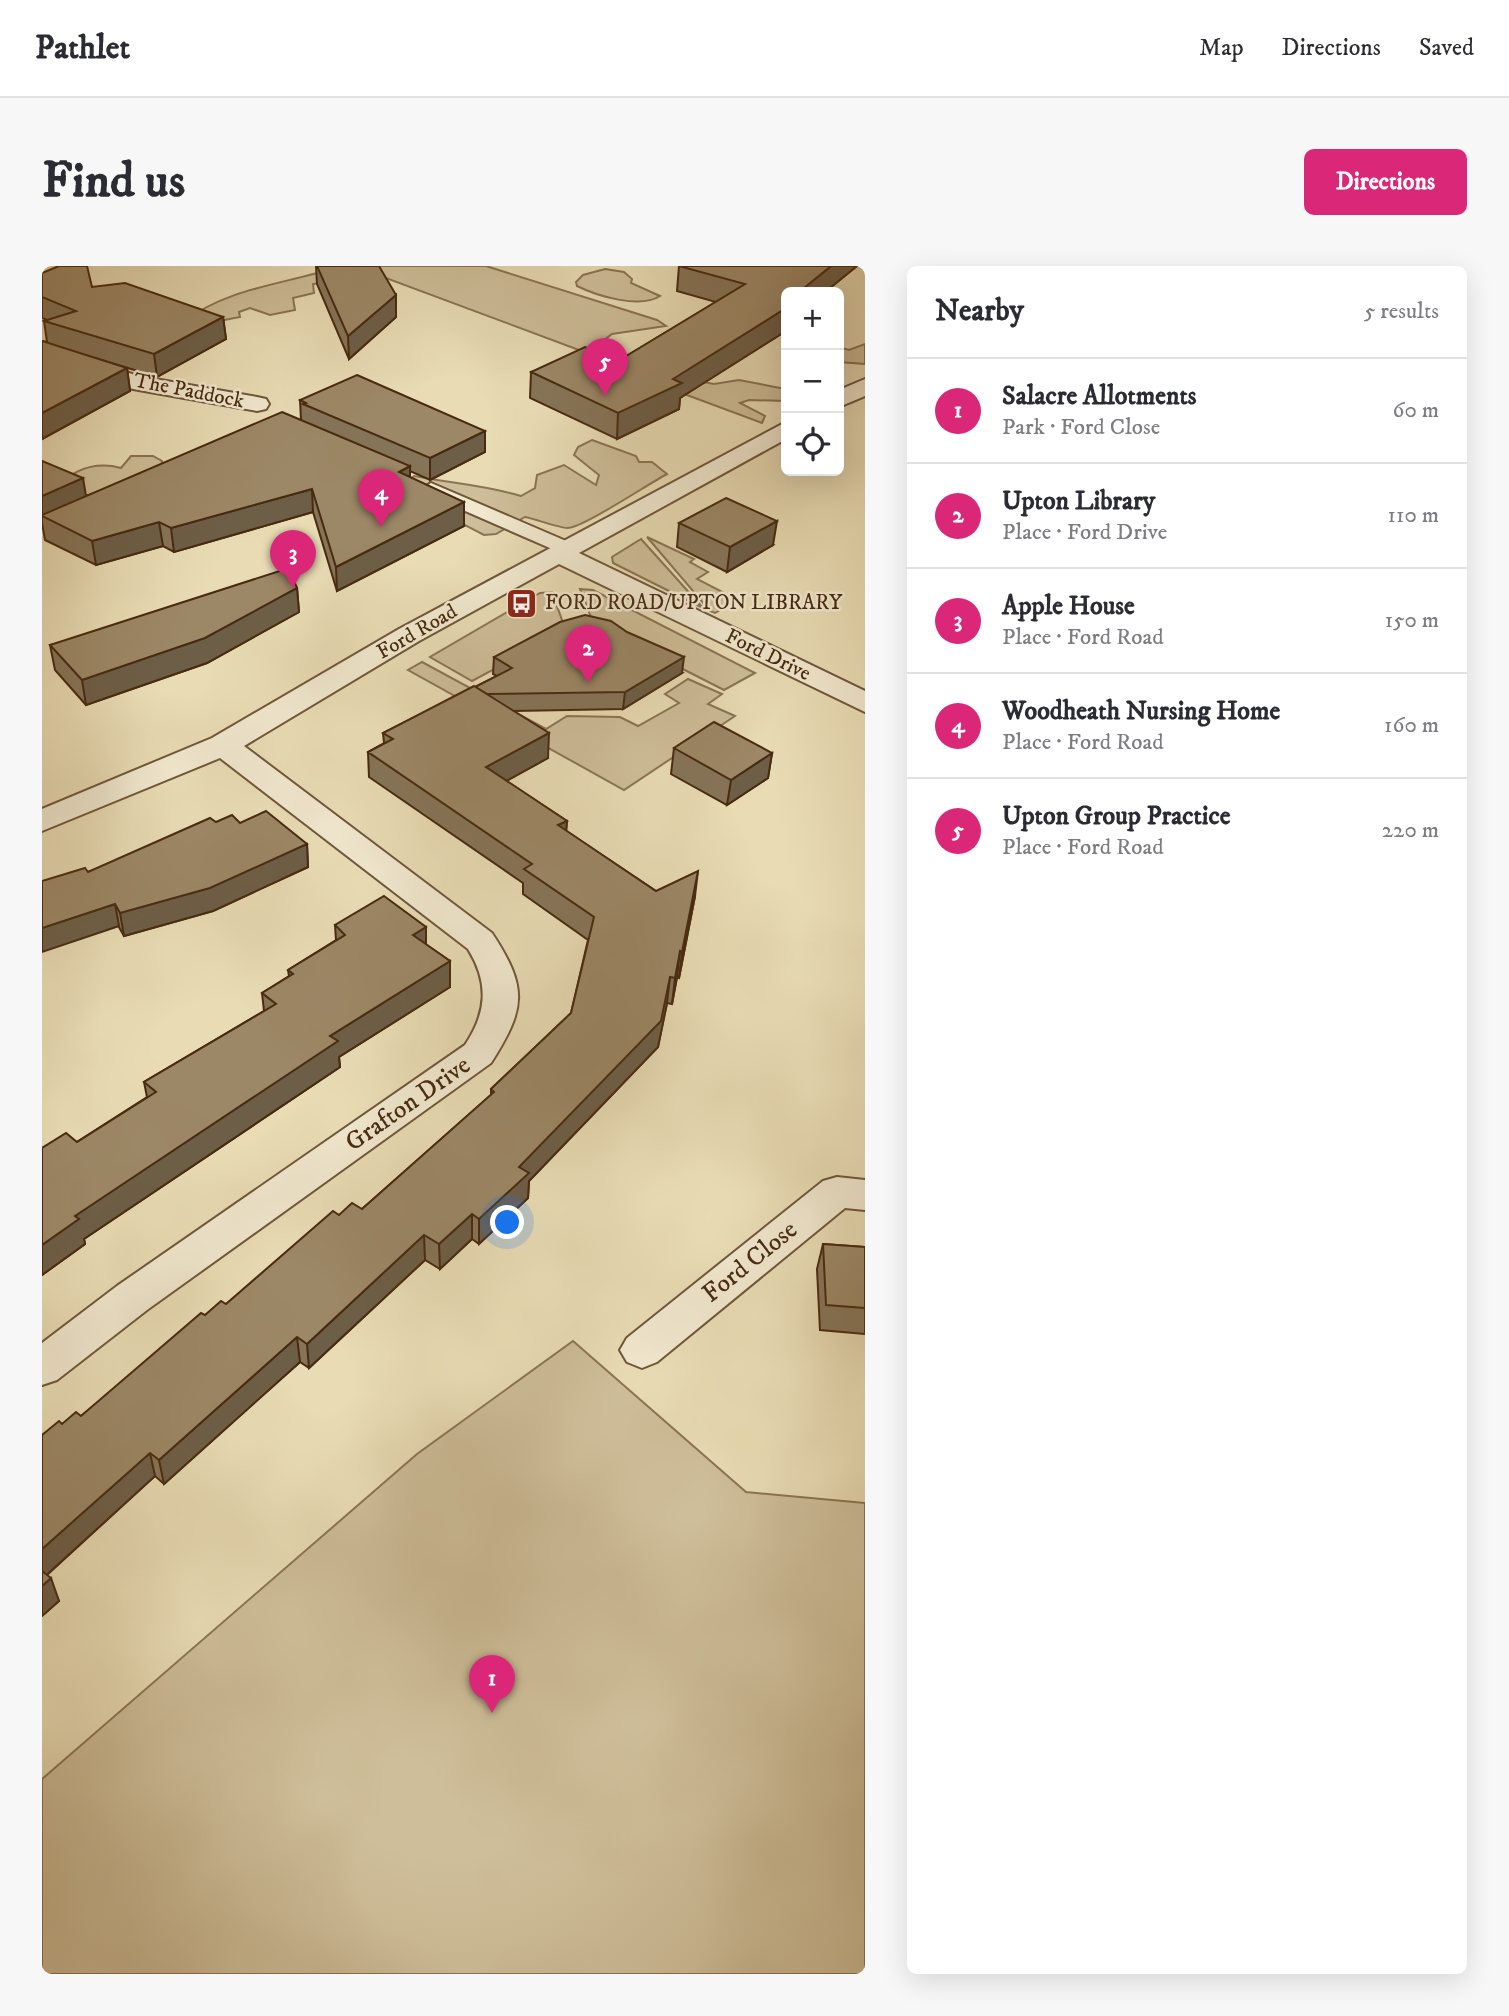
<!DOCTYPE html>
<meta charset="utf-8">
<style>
body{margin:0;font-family:"IM FELL DW Pica",serif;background:#f7f7f7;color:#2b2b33}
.controls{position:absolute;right:21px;top:21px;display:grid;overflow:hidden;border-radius:10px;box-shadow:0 7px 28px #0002}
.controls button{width:63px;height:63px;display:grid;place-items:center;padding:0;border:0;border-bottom:2px solid #e1e1e2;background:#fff;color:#2b2b33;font:35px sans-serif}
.you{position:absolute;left:466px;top:957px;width:24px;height:24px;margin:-18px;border:5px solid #fff;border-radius:50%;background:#1a73e8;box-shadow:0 0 0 10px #1a73e833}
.badge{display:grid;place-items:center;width:46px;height:46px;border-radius:50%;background:#db2777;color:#fff;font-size:23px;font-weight:700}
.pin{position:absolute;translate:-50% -58px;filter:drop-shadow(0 2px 4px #0008)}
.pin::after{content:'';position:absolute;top:37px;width:24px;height:21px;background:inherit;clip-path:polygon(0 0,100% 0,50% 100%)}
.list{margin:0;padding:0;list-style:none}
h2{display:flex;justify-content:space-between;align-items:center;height:91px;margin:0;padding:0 28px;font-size:30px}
h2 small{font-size:23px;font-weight:400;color:#7c7c81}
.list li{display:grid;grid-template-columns:46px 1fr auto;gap:21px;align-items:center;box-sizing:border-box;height:105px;padding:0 28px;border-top:2px solid #e1e1e2}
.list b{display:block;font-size:26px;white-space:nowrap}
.list p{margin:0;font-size:23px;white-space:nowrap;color:#7c7c81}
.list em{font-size:23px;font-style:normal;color:#7c7c81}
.icon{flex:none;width:38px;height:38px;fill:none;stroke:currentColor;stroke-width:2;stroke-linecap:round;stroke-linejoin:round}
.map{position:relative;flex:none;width:823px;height:1708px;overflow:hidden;border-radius:10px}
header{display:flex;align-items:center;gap:42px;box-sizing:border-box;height:98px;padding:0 35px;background:#fff;border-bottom:2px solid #e1e1e2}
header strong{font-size:33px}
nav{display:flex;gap:38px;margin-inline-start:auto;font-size:24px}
.intro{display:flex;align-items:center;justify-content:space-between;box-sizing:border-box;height:168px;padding:0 42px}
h1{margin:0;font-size:49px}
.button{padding:18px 32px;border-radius:10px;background:#db2777;color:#fff;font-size:24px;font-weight:700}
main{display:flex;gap:42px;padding:0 42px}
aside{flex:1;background:#fff;border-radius:10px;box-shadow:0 7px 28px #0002}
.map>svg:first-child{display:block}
</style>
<header>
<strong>Pathlet</strong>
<nav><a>Map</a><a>Directions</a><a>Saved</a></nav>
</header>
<div class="intro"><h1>Find us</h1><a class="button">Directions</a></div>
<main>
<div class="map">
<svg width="823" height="1708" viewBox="0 0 823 1708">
<rect width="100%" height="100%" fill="#e9dcb5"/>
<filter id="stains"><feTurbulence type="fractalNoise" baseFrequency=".00286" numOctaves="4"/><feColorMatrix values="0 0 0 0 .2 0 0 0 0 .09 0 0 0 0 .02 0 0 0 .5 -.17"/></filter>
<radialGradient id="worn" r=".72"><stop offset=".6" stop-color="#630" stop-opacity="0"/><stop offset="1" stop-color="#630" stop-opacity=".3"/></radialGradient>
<g fill="#cebe99" stroke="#8b7454" stroke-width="2">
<path d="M 298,0 L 444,0 L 615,54 L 624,60 L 570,68 L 545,87 L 336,9 L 271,18 L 272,27 L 251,32 L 253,44 L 228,49 L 208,42 L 197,46 L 198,51 L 172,56 L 143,55 C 187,21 246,18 298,0 Z"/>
<path d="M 563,3 L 582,6 L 590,13 L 589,17 L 618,30 C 598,43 555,30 535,20 L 534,16 L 541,9 Z"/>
<polygon points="823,78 823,98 797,96 797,81 807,84"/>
<polygon points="697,114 744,123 744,135 707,134 698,137 723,150 720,157 618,119 656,115 672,118"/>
<path d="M 550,174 L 594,190 L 597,196 L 610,196 L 625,208 C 606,218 539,263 525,262 C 518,262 493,253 483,251 L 454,268 L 442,269 L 363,228 L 359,221 L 372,210 C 408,217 444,219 479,230 L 493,222 L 495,209 L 522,199 L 554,219 L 557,209 L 532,189 L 536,181 Z"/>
<path d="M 89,190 L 111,190 L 120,195 L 119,204 L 58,231 L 0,231 C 25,210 45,193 79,202 Z"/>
<polygon points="605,271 652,293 648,296 666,306 655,313 696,334 673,347 668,345"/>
<polygon points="599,273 661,342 571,297 570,291"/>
<polygon points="538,323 551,324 713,407 682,424 572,368 554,364"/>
<polygon points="510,326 525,368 516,369 430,415 388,391 498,327"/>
<polygon points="380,396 504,463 525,450 578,451 596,460 637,437 623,428 646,413 680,428 666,438 693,450 582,524 366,404"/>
<polygon points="531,1075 704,1226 823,1237 823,1708 0,1708 0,1513 375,1188"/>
</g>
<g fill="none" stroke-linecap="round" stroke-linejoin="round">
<defs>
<polygon id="lane" points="389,217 531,278 534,282 531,286 517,286 382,227 380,223"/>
<g id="street">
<polygon points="0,78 96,110 215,131 224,133 227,138 224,143 215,145 91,123 0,93"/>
<polygon points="823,113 823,130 797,141 797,124"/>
<path d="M 744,156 L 744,173 L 537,287 L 823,425 L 823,446 L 517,298 L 377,375 L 202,480 L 450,667 C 486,722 484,742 449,797 L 105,1044 L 15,1114 L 0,1119 L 0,1077 L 75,1020 L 423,779 C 445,746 447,717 426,683 L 178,492 L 0,565 L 0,543 L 170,472 L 357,363 Z"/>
<polygon points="795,911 823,914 823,944 803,942 615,1096 600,1102 585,1096 578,1084 585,1072 781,915"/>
</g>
</defs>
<use href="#lane" stroke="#705639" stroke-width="4"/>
<use href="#street" stroke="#705639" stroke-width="4"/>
<use href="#lane" fill="#f1e8cf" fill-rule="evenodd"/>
<use href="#street" fill="#f1e8cf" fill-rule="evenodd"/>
</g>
<g fill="#867458" stroke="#482a10" stroke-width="2">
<polygon points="274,0 337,0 354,51 307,93 275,18"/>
<polygon points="637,0 815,0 783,26 744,26 744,65 638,132 637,143 575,173 488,132 489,106 576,95 674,36 635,25"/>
<polygon points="0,7 50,21 181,51 184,73 115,111 53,92 85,102 88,125 0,173 0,75 5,76 2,55 5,54 0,52"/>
<polygon points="258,134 443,165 443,186 388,214 368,205 368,211 422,260 295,325 271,246 132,286 121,280 54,299 3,274 0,257 0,195 44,230 259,154"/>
<polygon points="637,257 731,279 685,306 635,281"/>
<polygon points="255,322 257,346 165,397 44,439 13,404 8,379"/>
<polygon points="452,391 640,407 581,443 472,445 506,492 464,515 525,555 524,565 614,625 653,630 637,712 635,711 630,738 625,737 616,781 487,915 486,932 437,978 430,973 398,1003 383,994 267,1102 258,1096 122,1218 113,1210 5,1309 17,1335 0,1350 0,1169 20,1158 39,1150 163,1049 184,1038 297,949 320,943 449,829 449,823 529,747 546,674 481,628 481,617 327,511 326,486 342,477 341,467 455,410 451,408"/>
<polygon points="632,482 730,487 726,512 685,539 629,508"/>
<polygon points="174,556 198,557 265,578 266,601 171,645 82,670 46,606"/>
<polygon points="293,659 384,679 408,695 408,721 297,791 298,801 42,973 43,978 0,1009 35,876 105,831 102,816 222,745 220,727 247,710 246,704 294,674"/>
<polygon points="781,978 823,981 823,1068 778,1064 775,1003"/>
</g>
<g fill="#6d5e47" stroke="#482a10" stroke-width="2">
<polygon points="789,0 815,0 783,26 761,26 762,22"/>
<polygon points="354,29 354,51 307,93 306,70"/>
<polygon points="744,42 744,65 638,132 637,143 575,173 576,147"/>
<polygon points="181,51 184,73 115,111 112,88"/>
<polygon points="85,102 88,125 0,173 0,147"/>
<polygon points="443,165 443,186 388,214 388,192"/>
<polygon points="368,200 368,224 357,206"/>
<polygon points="41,212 45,236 0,250 0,230"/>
<polygon points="270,223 271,246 132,286 129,262"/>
<polygon points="422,236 422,260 295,325 294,301"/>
<polygon points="735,255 731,279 685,306 688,281"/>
<polygon points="117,256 121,280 54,299 50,275"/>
<polygon points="255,322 257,346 165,397 44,439 40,414"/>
<polygon points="642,391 640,407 581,443 583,426"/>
<polygon points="507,467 506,492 443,527 444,501"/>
<polygon points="730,487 726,512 685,539 689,514"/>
<polygon points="525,555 523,580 516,559"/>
<polygon points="265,578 266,601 171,645 82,670 78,647"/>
<polygon points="656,605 653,630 637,712 640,686"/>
<polygon points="73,638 77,660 0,686 0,662"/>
<polygon points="384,661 384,687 371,669"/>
<polygon points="638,685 635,711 630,738 633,712"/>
<polygon points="408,695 408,721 297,791 298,801 42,973 43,978 0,1009 0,979 33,950 288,770"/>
<polygon points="628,711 625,737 616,781 487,915 486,932 437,978 437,953 477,901"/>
<polygon points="430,948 430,973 398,1003 397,978"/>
<polygon points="382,969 383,994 267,1102 265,1078"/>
<polygon points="255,1071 258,1096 122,1218 117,1194"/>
<polygon points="108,1187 113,1210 0,1313 0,1283"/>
<polygon points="9,1312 17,1335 0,1350 0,1320"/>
</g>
<g fill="#9c8766" stroke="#482a10" stroke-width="2">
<polygon points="17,0 45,0 50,21 83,17 181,51 112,88 2,55 34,45 0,31 0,7"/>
<polygon points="275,0 337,0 354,29 306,70"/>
<polygon points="637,0 789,0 762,22 772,25 769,26 744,26 744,42 631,113 640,117 576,147 489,106 543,81 576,95 703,18"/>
<polygon points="0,75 85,102 0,147"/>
<polygon points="315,109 443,165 388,192 261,138 264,137 258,134"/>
<polygon points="240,146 368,200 357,206 422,236 294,301 270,223 129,262 117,256 50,275 0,250 0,249"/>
<polygon points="0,195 41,212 0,230"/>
<polygon points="684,232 735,255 688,281 637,257"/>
<polygon points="247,302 255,322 163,372 40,414 8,379"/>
<polygon points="543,349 569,355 585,366 642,391 583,426 445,428 433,421 470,402 452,391 518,356"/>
<polygon points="432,420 507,467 444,501 525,555 516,559 614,625 656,605 640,686 638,685 633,712 628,711 619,755 477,901 487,907 437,953 430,948 397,978 382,969 265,1078 255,1071 117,1194 108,1187 0,1283 0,1169 17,1155 20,1158 34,1146 39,1150 159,1047 163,1049 179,1035 184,1038 291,945 297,949 310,937 320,943 452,826 449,823 529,747 552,651 482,603 490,598 326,486 351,473 341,467"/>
<polygon points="672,456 730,487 689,514 632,482"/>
<polygon points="224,545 265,578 168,622 78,647 73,638 0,662 0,615 43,602 46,606 168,552 174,556 190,549 198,557"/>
<polygon points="342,630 384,661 371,669 408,695 288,770 296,775 33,950 37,953 0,979 0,882 24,867 35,876 114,826 102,816 234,738 220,727 251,708 246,704 303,669 293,659"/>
<polygon points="781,978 823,981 823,1042 784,1039"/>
<polygon points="0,1305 9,1312 0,1320"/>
</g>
<defs>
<symbol id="bus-square" viewBox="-11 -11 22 22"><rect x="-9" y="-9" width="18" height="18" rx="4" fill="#8f2418" stroke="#f1e8cf"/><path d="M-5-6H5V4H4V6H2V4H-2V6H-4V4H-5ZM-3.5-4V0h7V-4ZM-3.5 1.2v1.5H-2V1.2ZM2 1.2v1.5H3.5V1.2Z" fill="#fff"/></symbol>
</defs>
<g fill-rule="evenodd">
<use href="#bus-square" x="462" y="320" width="35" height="35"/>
</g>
<g text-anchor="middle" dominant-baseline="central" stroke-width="5" stroke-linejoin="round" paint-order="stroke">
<g font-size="21" fill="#482a10" stroke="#f1e8cf">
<text transform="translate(147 125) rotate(11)">The Paddock</text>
<text transform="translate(375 366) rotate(-30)">Ford Road</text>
<text transform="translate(726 389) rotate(26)">Ford Drive</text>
</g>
<g font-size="21" fill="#482a10" stroke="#f1e8cf" text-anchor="start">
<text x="503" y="337">FORD ROAD/UPTON LIBRARY</text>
</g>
<g font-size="26" fill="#482a10" stroke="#f1e8cf">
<text transform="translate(366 838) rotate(-35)">Grafton Drive</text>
<text transform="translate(708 996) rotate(-39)">Ford Close</text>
</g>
</g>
<rect width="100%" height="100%" filter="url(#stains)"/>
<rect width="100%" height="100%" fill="url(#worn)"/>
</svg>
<div class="controls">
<button>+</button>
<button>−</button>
<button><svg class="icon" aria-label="locate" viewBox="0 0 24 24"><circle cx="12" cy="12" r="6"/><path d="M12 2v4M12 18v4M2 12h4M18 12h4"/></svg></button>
</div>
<div class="you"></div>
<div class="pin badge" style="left:450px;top:1447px">1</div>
<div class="pin badge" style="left:546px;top:417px">2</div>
<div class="pin badge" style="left:251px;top:322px">3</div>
<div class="pin badge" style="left:339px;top:261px">4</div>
<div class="pin badge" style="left:563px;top:130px">5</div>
</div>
<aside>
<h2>Nearby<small>5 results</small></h2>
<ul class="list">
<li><span class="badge">1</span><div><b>Salacre Allotments</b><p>Park · Ford Close</p></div><em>60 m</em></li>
<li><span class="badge">2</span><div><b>Upton Library</b><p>Place · Ford Drive</p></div><em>110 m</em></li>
<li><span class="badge">3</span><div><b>Apple House</b><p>Place · Ford Road</p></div><em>150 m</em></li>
<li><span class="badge">4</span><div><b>Woodheath Nursing Home</b><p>Place · Ford Road</p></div><em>160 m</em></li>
<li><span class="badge">5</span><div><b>Upton Group Practice</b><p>Place · Ford Road</p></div><em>220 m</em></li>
</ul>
</aside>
</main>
